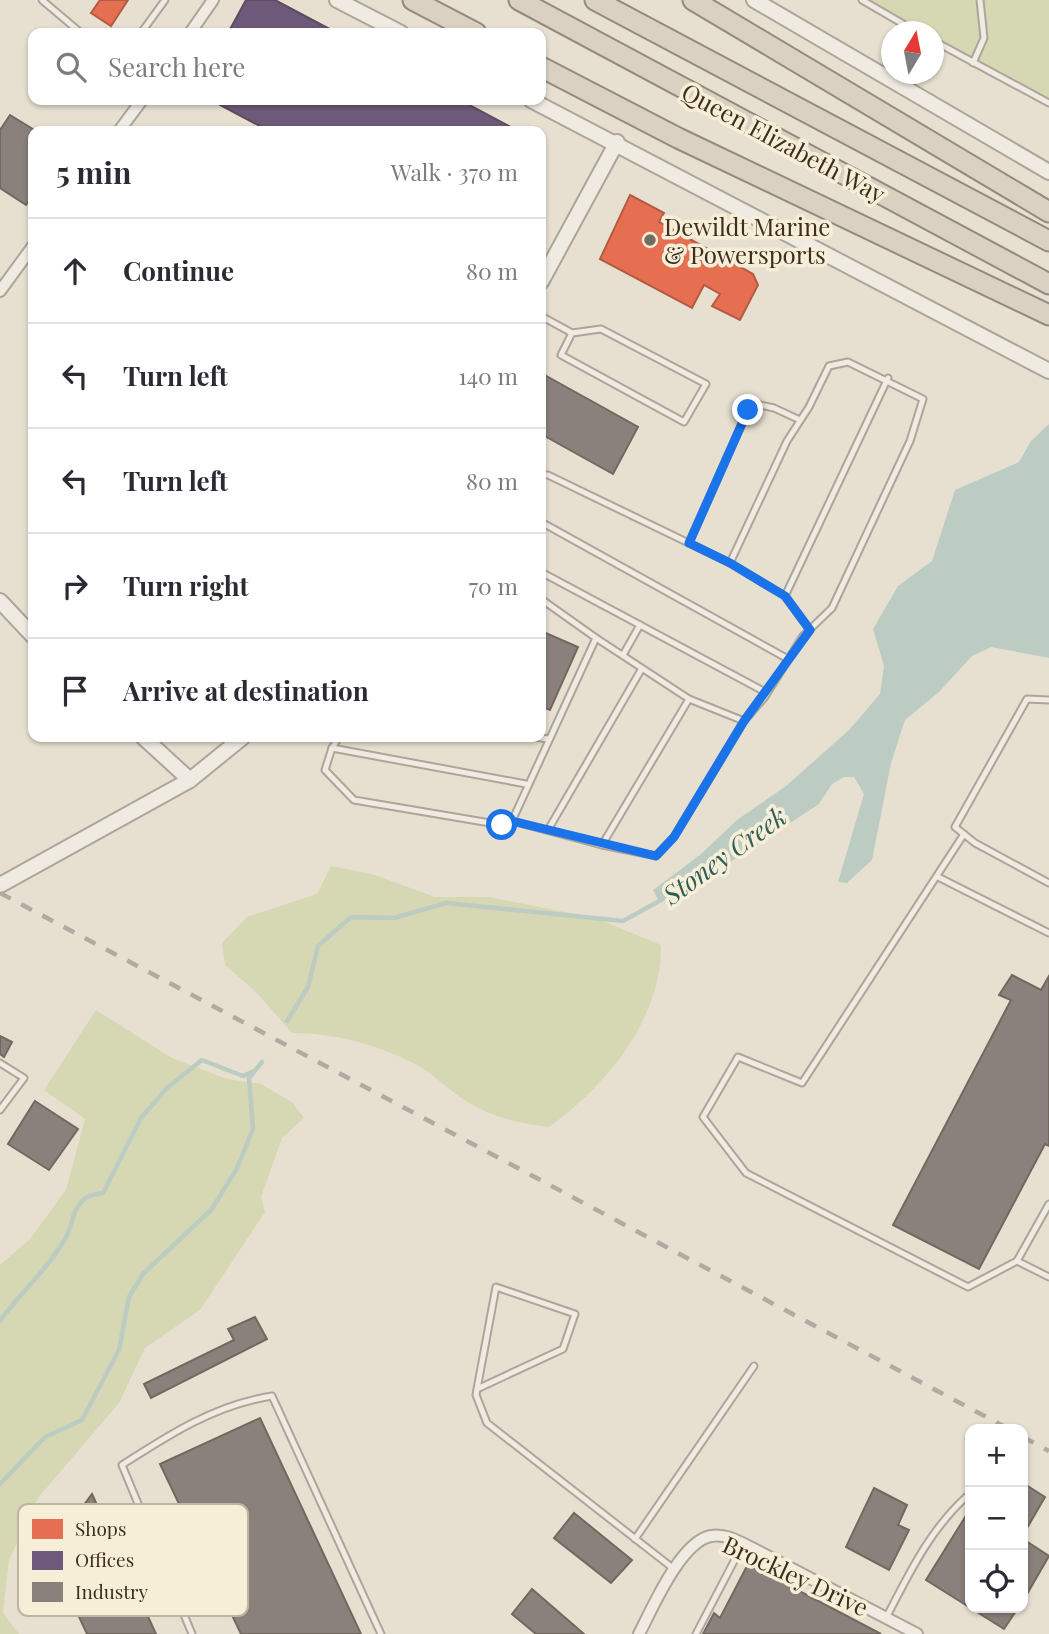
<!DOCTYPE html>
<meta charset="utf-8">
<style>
body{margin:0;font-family:"Playfair Display",serif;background:#f7f7f7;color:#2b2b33}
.controls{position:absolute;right:21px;bottom:21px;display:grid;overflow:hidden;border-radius:14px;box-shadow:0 2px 5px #0004}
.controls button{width:63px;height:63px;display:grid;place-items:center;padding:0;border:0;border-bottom:2px solid #e1e1e2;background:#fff;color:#2b2b33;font:35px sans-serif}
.compass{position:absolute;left:881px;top:21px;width:63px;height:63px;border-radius:50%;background:#fff;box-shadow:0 2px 5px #0004;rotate:10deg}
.stop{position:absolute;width:21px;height:21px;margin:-16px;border:5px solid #1a73e8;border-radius:50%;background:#fff}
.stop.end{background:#1a73e8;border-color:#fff;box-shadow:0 2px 7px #0008}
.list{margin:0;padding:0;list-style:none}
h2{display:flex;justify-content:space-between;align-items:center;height:91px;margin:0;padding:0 28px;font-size:30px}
h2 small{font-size:23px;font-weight:400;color:#7c7c81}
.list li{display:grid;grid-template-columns:46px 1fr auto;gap:21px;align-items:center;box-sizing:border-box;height:105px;padding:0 28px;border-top:2px solid #e1e1e2}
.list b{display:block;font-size:26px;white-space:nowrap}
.list em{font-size:23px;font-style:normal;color:#7c7c81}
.icon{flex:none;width:38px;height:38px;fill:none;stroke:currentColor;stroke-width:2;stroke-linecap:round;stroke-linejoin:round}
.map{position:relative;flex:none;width:1049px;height:1634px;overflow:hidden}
.search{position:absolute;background:#fff;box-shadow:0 2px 5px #0004;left:28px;top:28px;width:518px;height:77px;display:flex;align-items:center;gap:18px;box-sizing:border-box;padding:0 24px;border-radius:14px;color:#7c7c81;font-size:26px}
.panel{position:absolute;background:#fff;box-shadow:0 2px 5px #0004;left:28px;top:126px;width:518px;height:616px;border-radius:14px}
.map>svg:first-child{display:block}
</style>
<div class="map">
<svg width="1049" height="1634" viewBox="0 0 1049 1634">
<rect width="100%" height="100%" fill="#e7e0d1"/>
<g fill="#d6d7b3">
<path d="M 869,0 L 1049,0 L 1049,103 L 934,41 L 934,32 C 907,31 889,17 869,0 Z"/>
<path d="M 331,866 L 375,875 L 435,897 L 489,897 L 595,918 L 661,945 C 662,1019 606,1086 549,1127 C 517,1123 490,1117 463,1099 C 447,1089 433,1073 415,1064 C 376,1044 335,1033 292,1033 L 256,992 L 225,965 L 222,943 L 247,917 L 317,894 Z"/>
<polygon points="96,1010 172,1058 227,1079 261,1084 292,1102 304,1118 282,1138 261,1197 265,1212 200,1310 145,1348 119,1403 38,1498 9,1560 3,1613 19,1634 0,1634 0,1265 30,1239 66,1190 85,1119 44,1090"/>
</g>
<polygon fill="#bcccc2" points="1049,424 1049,658 991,647 972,656 939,692 905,720 891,763 872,860 847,883 838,882 864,794 854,777 844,777 832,784 819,804 737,858 693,882 681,894 659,902 653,890 700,855 737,820 786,786 849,730 880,694 884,666 873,629 898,586 932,561 955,490 1019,462 1031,441"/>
<g fill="#e76f51" stroke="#b45c42" stroke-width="2">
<polygon points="100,0 128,0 111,26 91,13"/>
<polygon points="630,195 664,213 659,222 753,274 758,285 740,320 712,306 720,294 704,285 692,308 600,259"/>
</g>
<g fill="#6d597a" stroke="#5f4c5f" stroke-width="2">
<polygon points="246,0 275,0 337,33 228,33"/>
<polygon points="211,100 460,100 518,131 269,131"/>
</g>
<g fill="#8a817c" stroke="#736860" stroke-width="2">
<polygon points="10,115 36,131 33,131 33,195 26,205 0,188 0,130"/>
<polygon points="541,373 638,427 613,474 541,434"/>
<polygon points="541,631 578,647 550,710 541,706"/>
<polygon points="1012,975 1041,990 1049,976 1049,1146 1045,1144 979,1269 893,1225 1011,1000 999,995"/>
<polygon points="0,1036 12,1042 4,1057 0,1054"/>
<polygon points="35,1101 78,1129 49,1170 8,1144"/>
<polygon points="255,1317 267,1339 151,1398 144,1384 234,1340 228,1329"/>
<polygon points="260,1418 361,1634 241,1634 160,1464"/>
<polygon points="1023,1483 1045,1497 1023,1535"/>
<polygon points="874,1488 907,1505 898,1525 909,1530 889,1570 846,1547"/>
<polygon points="92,1494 156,1634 87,1634 49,1552"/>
<polygon points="574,1513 632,1560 611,1583 554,1538"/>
<polygon points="967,1514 970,1517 970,1608 1018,1608 1004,1629 926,1580"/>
<polygon points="1023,1539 1049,1556 1023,1601"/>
<polygon points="748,1564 881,1634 703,1634 714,1613 720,1618"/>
<polygon points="532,1589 584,1634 536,1634 512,1614"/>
</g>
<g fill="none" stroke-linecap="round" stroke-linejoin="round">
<g stroke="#bcccc2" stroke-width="4.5">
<polyline points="287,1021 308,987 318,946 351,917 394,918 446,903 623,921 663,899"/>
<path d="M 0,1321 C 21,1292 47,1270 65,1239 C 73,1226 71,1211 83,1200 C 88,1195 97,1194 103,1193 L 141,1118 L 168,1087 L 202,1060 L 243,1076 L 254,1071"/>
<polyline points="0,1484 45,1437 82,1420 119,1350 129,1297 143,1274 212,1209 237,1168 253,1129 249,1078 262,1062"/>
</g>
<defs>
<g id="service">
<polyline points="42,0 81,33"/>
<polyline points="862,0 917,32"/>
<polyline points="141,33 165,0"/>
<polyline points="934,41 1049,103"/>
<polyline points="973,63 984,38 980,0"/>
<polyline points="541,316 572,333 601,329 706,384 684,422 561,355 572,333"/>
<polyline points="541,522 788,659"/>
<polyline points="33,541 33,543"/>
<polyline points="689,543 748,410 756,404 774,408 800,420"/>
<polyline points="730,563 785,596 888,378"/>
<polyline points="541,572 767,693"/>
<polyline points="785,596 810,630"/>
<polyline points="596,638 689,699"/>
<polyline points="623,655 640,625"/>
<polyline points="1049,700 1027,699 955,827 975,843 1049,883"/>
<polyline points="339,737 332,748 325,770 354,800 502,825 512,821 596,638 541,599"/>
<polyline points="534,737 548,739"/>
<polyline points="332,748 526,784"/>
<polyline points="512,821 602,845 689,699 744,721 764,698 803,636 832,608 910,441 923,399 848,362 829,366 809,407 787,441 730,563 548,475 541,475"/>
<polyline points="548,830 641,670"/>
<polyline points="964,834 802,1083 738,1057 703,1117 746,1173 968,1287 1017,1261 1049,1204"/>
<polyline points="602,845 656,856 674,837 744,721"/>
<polyline points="938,877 1049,933"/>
<polyline points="0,1063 24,1078 0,1110"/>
<polyline points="1017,1261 1049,1277"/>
<polyline points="477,1389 563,1349 575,1314 496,1287 477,1389 476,1395 487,1423 674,1569"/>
<polyline points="635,1539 754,1366"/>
<path d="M 886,1618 C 909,1574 929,1531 966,1497"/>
<path d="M 192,1634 L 122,1465 C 170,1434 215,1405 272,1396 L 381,1634"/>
<polyline points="696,1634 743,1544"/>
</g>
<g id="minor">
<polyline points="190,33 213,0"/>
<polyline points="119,131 142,100"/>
<polyline points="0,291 33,246"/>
<path d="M 639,1634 C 652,1609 681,1541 711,1536 C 725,1533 740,1542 752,1548 L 917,1634"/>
</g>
<g id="tertiary">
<polyline points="337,0 401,33"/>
<polyline points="754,0 1049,172"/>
<polyline points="531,100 1049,371"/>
<polyline points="541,282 617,142"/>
<polyline points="0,601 33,636"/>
<polyline points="143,737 190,780"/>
<polyline points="0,885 190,780 243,737"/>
</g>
<g id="motorway">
<polyline points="413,0 476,33"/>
<polyline points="519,0 1049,284"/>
<polyline points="595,0 1049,241"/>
<polyline points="693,0 1049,212"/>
<polyline points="541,67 678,138 1049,315"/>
</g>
</defs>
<use href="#service" stroke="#ada599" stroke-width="9"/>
<use href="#minor" stroke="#ada599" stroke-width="14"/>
<use href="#tertiary" stroke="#ada599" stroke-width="18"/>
<use href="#motorway" stroke="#928b80" stroke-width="23"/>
<use href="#service" stroke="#efebe3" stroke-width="5"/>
<use href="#minor" stroke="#efebe3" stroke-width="10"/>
<use href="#tertiary" stroke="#efebe3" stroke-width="14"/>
<use href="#motorway" stroke="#dad1c2" stroke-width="19"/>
<g stroke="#afaaa2" stroke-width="4.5" stroke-dasharray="12 12" stroke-linecap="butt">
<polyline points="0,893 1009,1429"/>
<polyline points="1023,1437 1049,1451"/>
</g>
</g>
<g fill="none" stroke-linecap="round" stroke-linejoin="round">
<polyline stroke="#1a73e8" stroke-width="9" points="502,825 512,821 656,856 674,837 744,721 810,630 785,596 730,563 689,543 748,410"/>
</g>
<circle fill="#786c5e" stroke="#f7eed8" stroke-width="2.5" cx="650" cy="240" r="7"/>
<g text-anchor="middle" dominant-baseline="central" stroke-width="7" stroke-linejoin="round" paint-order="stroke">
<g font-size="24" fill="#3d2e20" stroke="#f7eed8">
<text transform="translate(784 142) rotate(28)">Queen Elizabeth Way</text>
<text transform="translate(796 1575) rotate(25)">Brockley Drive</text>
</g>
<g font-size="24" fill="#3d2e20" stroke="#f7eed8" text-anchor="start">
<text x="664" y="226">Dewildt Marine<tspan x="664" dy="28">&amp; Powersports</tspan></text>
</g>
<g font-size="26" font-style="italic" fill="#2f5d5a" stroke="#f7eed8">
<text transform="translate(724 855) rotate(-36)">Stoney Creek</text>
</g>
</g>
<rect x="18" y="1504" width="230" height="112" rx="10" fill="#f7eed8" stroke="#bfb4a1" stroke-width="2"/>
<rect x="32" y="1519" width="31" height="20" fill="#e76f51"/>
<rect x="32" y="1551" width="31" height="19" fill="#6d597a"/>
<rect x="32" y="1582" width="31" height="20" fill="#8a817c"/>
<g font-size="19" fill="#3d2e20">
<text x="75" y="1536">Shops</text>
<text x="75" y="1567">Offices</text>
<text x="75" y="1599">Industry</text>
</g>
</svg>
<div class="controls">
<button>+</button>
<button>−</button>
<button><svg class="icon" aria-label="locate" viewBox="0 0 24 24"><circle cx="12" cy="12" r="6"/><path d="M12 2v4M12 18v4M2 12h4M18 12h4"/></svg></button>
</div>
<svg class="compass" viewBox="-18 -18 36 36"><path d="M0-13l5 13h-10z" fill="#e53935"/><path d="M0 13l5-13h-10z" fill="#7c7c81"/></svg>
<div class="stop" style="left:502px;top:825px"></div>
<div class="stop end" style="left:748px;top:410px"></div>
<div class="search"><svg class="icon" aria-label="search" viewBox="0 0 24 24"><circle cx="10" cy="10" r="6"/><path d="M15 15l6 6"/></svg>Search here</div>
<section class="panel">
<h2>5 min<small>Walk · 370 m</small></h2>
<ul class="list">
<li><svg class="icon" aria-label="ahead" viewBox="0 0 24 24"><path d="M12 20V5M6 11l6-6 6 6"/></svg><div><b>Continue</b></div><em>80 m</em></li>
<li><svg class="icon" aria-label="left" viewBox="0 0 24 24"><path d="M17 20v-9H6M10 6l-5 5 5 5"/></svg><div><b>Turn left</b></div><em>140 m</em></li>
<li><svg class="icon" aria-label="left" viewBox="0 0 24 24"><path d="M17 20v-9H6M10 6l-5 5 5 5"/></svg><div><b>Turn left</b></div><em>80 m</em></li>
<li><svg class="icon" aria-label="right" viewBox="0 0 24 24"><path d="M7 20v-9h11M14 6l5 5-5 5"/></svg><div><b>Turn right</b></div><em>70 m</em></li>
<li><svg class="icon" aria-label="arrive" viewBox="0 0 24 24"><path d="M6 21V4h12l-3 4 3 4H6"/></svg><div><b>Arrive at destination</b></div></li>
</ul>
</section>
</div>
